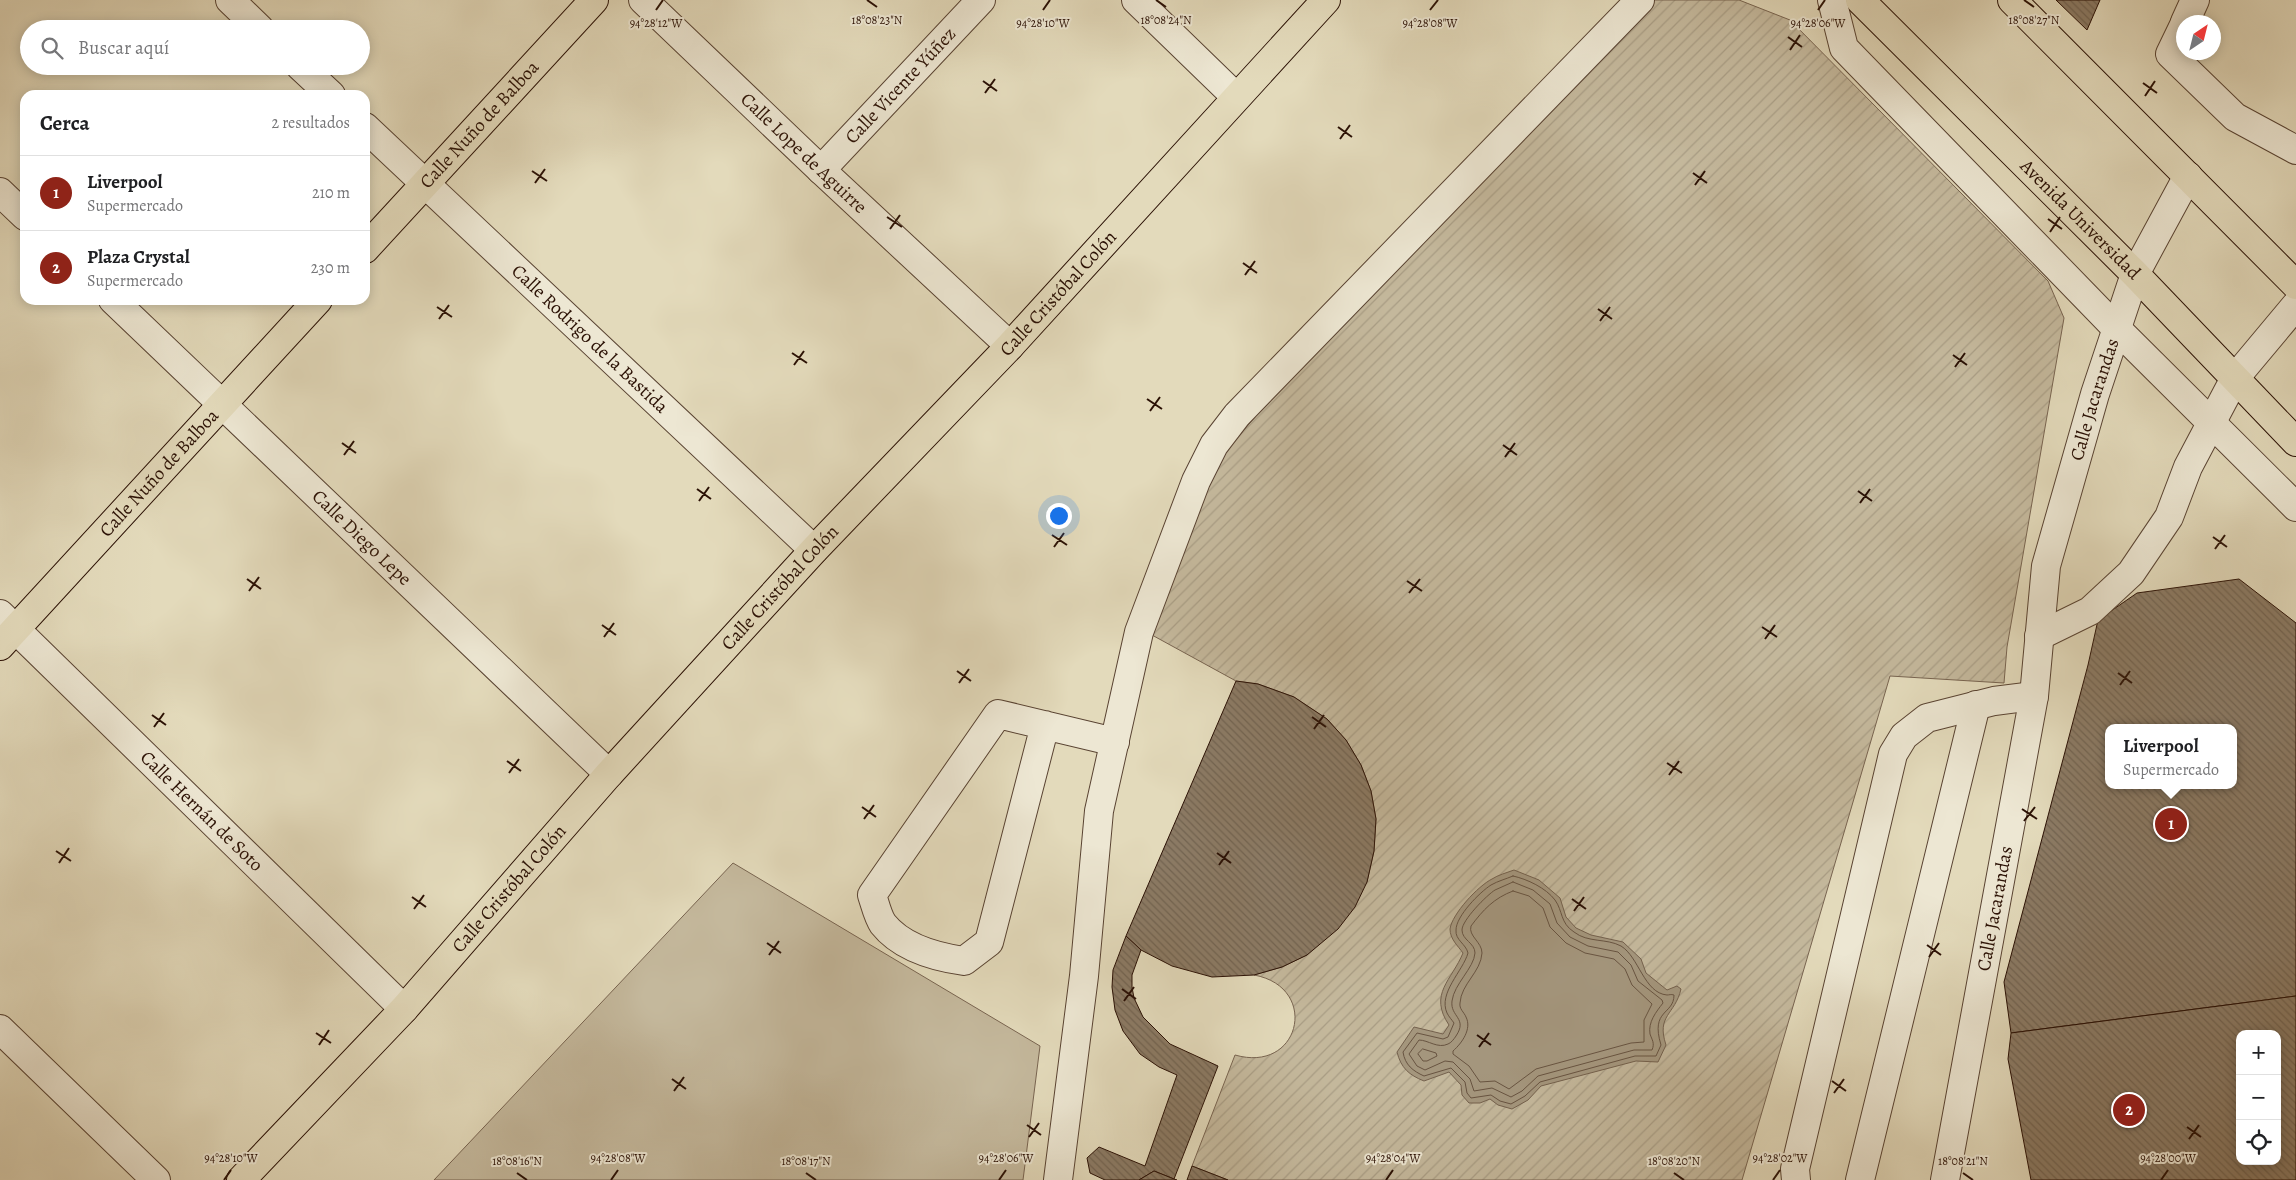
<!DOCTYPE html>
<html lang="es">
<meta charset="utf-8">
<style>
body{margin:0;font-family:Alegreya,serif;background:#f2f2f2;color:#202124}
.controls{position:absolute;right:15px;bottom:15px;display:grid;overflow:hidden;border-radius:10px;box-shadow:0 2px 12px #0003}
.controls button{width:45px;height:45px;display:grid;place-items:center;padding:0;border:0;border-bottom:1px solid #e0e0e0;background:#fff;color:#202124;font:25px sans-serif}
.compass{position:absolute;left:2176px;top:15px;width:45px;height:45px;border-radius:50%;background:#fff;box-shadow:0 2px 12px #0003;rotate:35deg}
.you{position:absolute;left:1058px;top:515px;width:18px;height:18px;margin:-12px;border:4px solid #fff;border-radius:50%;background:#1a73e8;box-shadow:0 0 0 8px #1a73e833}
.badge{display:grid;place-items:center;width:32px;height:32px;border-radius:50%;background:#8f2418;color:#fff;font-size:16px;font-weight:700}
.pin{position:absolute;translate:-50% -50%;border:2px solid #fff;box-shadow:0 1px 5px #0006}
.popup{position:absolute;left:2105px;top:724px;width:132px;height:65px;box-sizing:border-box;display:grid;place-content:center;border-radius:10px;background:#fff;filter:drop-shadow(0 1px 4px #0005);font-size:16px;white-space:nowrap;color:#757577}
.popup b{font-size:19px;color:#202124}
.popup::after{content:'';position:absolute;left:50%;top:100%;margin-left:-10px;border:10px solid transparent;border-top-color:#fff}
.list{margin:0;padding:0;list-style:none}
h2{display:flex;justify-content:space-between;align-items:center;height:65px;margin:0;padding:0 20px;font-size:21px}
h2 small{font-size:16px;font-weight:400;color:#757577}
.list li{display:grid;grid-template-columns:32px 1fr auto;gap:15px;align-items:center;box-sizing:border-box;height:75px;padding:0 20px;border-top:1px solid #e0e0e0}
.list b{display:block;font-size:19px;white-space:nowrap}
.list p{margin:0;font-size:16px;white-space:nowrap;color:#757577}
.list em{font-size:16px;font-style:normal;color:#757577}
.icon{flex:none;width:28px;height:28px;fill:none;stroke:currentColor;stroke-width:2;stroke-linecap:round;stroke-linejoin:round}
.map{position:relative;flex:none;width:2296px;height:1180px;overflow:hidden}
.search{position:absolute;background:#fff;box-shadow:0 2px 12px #0003;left:20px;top:20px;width:350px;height:55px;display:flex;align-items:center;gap:12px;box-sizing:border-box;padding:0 18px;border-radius:28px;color:#757577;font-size:19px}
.panel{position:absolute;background:#fff;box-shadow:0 2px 12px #0003;left:20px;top:90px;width:350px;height:215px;border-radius:15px}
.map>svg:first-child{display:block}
</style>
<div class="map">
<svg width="2296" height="1180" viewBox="0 0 2296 1180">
<defs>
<pattern id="garden-furrows" width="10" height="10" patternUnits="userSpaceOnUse" patternTransform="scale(1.25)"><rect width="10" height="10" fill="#c4b89c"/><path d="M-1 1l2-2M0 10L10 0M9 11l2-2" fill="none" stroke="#a99d85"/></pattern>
<pattern id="building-back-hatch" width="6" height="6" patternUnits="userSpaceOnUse" patternTransform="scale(1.25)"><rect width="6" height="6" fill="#8b7a64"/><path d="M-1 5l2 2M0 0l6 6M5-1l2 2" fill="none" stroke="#726350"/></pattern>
</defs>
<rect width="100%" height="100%" fill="#e3dabb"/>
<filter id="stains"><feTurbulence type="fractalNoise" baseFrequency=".004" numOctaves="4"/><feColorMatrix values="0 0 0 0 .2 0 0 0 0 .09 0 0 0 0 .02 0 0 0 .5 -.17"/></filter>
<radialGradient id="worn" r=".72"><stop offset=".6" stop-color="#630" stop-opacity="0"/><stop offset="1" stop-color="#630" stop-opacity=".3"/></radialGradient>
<path fill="url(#garden-furrows)" stroke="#786450" d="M 1650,0 L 1739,0 L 1790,20 L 2048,281 L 2064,318 L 2007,647 L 2004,683 L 1890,676 L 1742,1180 L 1228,1180 L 1192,1166 L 1235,1055 C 1301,1074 1320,987 1254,975 L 1282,967 L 1307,955 L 1367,882 L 1374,851 L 1376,819 L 1371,791 L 1361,765 L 1346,740 L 1327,719 L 1294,697 L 1258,684 L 1236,681 L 1141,629 L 1195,487 L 1406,241 Z"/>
<polygon fill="#c4b89c" stroke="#786450" points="733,863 1040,1046 1023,1180 434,1180"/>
<path fill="#a4967d" stroke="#74614d" d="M 1514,870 L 1539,880 L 1560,898 L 1566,917 L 1576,928 L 1591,935 L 1623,942 L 1641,959 L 1646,973 L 1667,990 L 1677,986 L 1681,989 C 1675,1015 1656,1015 1666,1045 L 1658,1062 L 1636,1061 L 1541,1086 L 1528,1100 L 1512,1109 L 1498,1105 L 1490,1099 L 1480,1103 L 1469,1103 L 1462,1095 L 1461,1085 L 1449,1072 L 1424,1081 C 1409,1075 1401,1068 1397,1052 L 1414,1027 L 1443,1034 L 1449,1025 C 1428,994 1452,980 1463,953 C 1458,946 1450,939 1450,929 C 1452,914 1478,886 1492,879 C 1498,875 1506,873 1514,870 Z"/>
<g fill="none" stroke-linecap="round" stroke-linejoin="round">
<g stroke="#685441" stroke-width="1">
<path d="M 1513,876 C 1527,879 1546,888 1555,900 C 1563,911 1560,923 1574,932 C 1588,943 1606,938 1621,946 C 1639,957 1644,993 1667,995 C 1669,995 1671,994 1674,995 C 1674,1015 1650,1009 1661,1045 L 1656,1056 L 1635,1056 L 1540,1082 L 1525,1096 L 1511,1104 L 1500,1101 L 1491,1095 L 1471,1098 L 1467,1093 L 1465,1082 L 1451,1068 L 1424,1076 C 1413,1071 1405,1065 1403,1052 L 1417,1033 L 1443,1039 L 1448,1037 L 1454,1023 C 1452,1020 1449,1017 1447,1013 C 1438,993 1463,971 1468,953 C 1466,944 1455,940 1456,930 C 1456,916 1480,892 1491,885 C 1498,881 1506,879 1513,876 Z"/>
<path d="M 1513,882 L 1533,890 L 1550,904 L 1557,923 L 1570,937 L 1588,946 L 1618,952 L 1631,965 L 1638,981 L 1662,1000 L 1663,1003 C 1656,1012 1648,1022 1650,1034 C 1652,1040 1655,1043 1652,1050 L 1634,1050 L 1538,1076 L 1522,1091 L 1511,1097 L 1492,1088 L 1474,1091 L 1470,1079 L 1453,1062 L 1445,1061 L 1425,1070 L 1417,1066 L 1409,1054 L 1419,1040 C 1428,1040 1438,1049 1448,1044 C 1451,1043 1454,1039 1456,1036 C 1468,1018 1450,1017 1452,1001 C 1454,984 1474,968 1475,953 C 1475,943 1462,940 1462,930 C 1462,920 1487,895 1495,890 C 1501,887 1507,885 1513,882 Z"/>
<path d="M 1513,891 L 1529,896 L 1543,908 L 1550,927 L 1566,943 L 1585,953 L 1614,959 L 1625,969 L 1632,985 L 1652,1004 L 1644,1020 L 1644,1042 L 1631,1043 L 1536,1069 L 1509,1089 L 1495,1081 L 1480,1082 L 1469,1066 L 1453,1054 L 1453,1051 C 1462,1043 1472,1029 1466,1017 C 1464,1012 1459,1009 1460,1003 C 1461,984 1481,972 1482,953 C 1482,942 1468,936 1471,926 C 1483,910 1494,898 1513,891 Z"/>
<polygon points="1423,1049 1436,1053 1437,1056 1427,1061 1423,1061 1418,1054"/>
</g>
</g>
<g fill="url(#building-back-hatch)" stroke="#2b1105" fill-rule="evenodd">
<polygon points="2056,0 2100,0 2087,30"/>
<path d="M 2239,579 L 2296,623 L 2296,996 L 2011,1033 L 2004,982 L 2088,665 L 2098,620 L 2137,593 ZM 2108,728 L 2234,728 L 2234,785 L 2108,785 Z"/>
<polygon points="1236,681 1258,684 1294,697 1327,719 1346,740 1361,765 1371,791 1376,819 1374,851 1367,882 1355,907 1338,929 1307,955 1282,967 1254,975 1212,977 1172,966 1141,950 1126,936"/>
<polygon points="1126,936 1141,950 1132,975 1132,987 1134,998 1143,1017 1170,1044 1218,1066 1174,1179 1154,1171 1139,1180 1105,1180 1090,1173 1087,1158 1099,1147 1145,1166 1177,1075 1159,1067 1140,1054 1123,1031 1115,1010 1112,987 1113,970"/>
<path d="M 2296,996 L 2296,1180 L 2031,1180 L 2008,1059 L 2011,1033 ZM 2240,1034 L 2277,1034 L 2277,1161 L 2240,1161 Z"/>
<polygon points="1192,1166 1228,1180 1187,1180"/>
<polygon points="1154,1171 1174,1179 1177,1180 1139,1180"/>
</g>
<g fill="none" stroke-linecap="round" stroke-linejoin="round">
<defs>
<g id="minor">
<polyline points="230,0 260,29"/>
<path id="s1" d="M 643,0 L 821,170 L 1010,346"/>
<polyline points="1136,0 1236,97"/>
<polyline points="1832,0 1844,48 2116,328 2296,507"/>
<polyline points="2185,22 2195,0"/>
<polyline points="2184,25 2170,54 2235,117 2296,150"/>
<polyline points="300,66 331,95"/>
<path id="s2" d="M 365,127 L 814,550"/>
<path id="s3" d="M 821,170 L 981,0"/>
<polyline points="0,192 25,216"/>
<path id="s4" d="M 113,300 L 609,774"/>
<path id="s5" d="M 0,614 L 404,1009"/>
<polyline points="2039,636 2090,611 2131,573 2169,517 2188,467 2235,378 2296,305"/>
<path d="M 1045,725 L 989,942 L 964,961 C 936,957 902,948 883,924 C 878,917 875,904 872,895 L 998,714 L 1115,742"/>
<polyline points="0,1029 156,1180"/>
<polyline points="1058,1180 1084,976 1099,811 1139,632 1196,481 1214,445 1237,415 1640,0"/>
<polyline points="1796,1180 1795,1169 1893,754 1904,736 1927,718 1994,701 2034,696"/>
<polyline points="1860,1180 1976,705"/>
<path id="s6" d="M 1945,1180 L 2034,696 L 2046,566 L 2095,394 L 2135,274 L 2188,176"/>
</g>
<g id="major">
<path id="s7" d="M 1860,0 L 2135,274 L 2296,442"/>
<polyline points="2012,0 2296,285"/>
<path id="s8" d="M 365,249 L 594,0"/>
<path id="s9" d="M 0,646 L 318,300"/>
<path id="s10" d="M 241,1180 L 404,1009 L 609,774 L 814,550 L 1010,346 L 1326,0"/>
</g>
</defs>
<use href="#minor" stroke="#594332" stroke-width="30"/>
<use href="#major" stroke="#2b1105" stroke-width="30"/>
<use href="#minor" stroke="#ede7d3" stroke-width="28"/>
<use href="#major" stroke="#e3dabb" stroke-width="28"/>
</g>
<path fill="none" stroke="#2b1105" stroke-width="2" d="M 867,0 L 877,7M 1156,0 L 1166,7M 2024,0 L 2034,7M 656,10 L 663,0M 1043,10 L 1050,0M 1430,10 L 1438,0M 1818,10 L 1825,0M 1788,37 L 1802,47M 1790,50 L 1800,35M 983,81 L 997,91M 2143,83 L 2157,93M 985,93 L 995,79M 2145,96 L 2155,81M 1338,127 L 1352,137M 1340,139 L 1350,125M 532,171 L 547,181M 1693,173 L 1707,183M 535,183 L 545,169M 1695,185 L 1705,171M 887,217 L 902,227M 2048,219 L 2062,229M 890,229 L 900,215M 2050,232 L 2060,217M 1243,263 L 1257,273M 1245,275 L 1255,261M 437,307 L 452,317M 1598,309 L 1612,319M 439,319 L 449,305M 1600,321 L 1610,307M 792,353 L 807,363M 1953,355 L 1967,365M 794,365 L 804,351M 1955,367 L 1965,353M 1147,399 L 1162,409M 1150,411 L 1160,397M 342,443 L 356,453M 1503,445 L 1517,455M 344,455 L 354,441M 1505,457 L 1515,443M 697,489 L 711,499M 1858,491 L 1872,501M 699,501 L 709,487M 1860,503 L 1870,489M 1052,535 L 1067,545M 2213,537 L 2227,547M 1054,547 L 1064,533M 2215,549 L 2225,535M 247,579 L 261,589M 1407,581 L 1422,591M 249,591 L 259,577M 1409,593 L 1420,579M 602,625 L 616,635M 1762,627 L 1777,637M 604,637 L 614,623M 1765,639 L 1775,625M 957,671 L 971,681M 2118,673 L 2132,683M 959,683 L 969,669M 2120,685 L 2130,671M 152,715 L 166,725M 1312,717 L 1326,727M 154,727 L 164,713M 1314,729 L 1324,715M 507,761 L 521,771M 1667,763 L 1682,773M 509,773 L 519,759M 1669,775 L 1679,761M 862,807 L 876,817M 2022,809 L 2037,819M 864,819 L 874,805M 2024,821 L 2035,807M 56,851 L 71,861M 1217,853 L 1231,863M 59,863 L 69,848M 1219,865 L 1229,851M 412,897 L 426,907M 1572,899 L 1586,909M 414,909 L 424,895M 1574,911 L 1584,897M 767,943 L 781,953M 1927,945 L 1941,955M 769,955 L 779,941M 1929,957 L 1939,943M 1122,989 L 1136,999M 1124,1001 L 1134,987M 316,1033 L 331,1043M 1477,1035 L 1491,1045M 319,1045 L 329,1030M 1479,1047 L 1489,1033M 672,1079 L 686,1089M 1832,1081 L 1846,1091M 674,1091 L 684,1077M 1834,1093 L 1844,1079M 1027,1125 L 1041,1135M 2187,1127 L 2201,1137M 1029,1137 L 1039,1123M 2189,1139 L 2199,1125M 517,1173 L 527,1180M 806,1173 L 816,1180M 1674,1173 L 1684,1180M 1963,1173 L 1973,1180M 224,1180 L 231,1170M 611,1180 L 618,1170M 999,1180 L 1006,1170M 1386,1180 L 1393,1170M 1773,1180 L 1780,1170M 2161,1180 L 2168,1170"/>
<g text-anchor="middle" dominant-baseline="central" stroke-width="4" stroke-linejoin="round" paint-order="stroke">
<g font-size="19" fill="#2b1105" stroke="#ede7d3">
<text stroke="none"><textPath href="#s3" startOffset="116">Calle Vicente Yúñez</textPath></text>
<text stroke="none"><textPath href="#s8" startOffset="169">Calle Nuño de Balboa</textPath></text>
<text stroke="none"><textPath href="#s1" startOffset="222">Calle Lope de Aguirre</textPath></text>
<text stroke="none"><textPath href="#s7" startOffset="311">Avenida Universidad</textPath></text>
<text stroke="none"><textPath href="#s10" startOffset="1206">Calle Cristóbal Colón</textPath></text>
<text stroke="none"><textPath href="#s2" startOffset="309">Calle Rodrigo de la Bastida</textPath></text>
<text stroke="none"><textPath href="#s6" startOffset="796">Calle Jacarandas</textPath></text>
<text stroke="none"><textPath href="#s9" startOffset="235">Calle Nuño de Balboa</textPath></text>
<text stroke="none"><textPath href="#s4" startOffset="344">Calle Diego Lepe</textPath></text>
<text stroke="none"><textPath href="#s10" startOffset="801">Calle Cristóbal Colón</textPath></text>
<text stroke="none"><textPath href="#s5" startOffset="282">Calle Hernán de Soto</textPath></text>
<text stroke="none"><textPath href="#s10" startOffset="396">Calle Cristóbal Colón</textPath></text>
<text stroke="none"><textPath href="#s6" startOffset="276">Calle Jacarandas</textPath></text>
</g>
</g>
<g font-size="12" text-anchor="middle" fill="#2b1105" stroke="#ede7d3" stroke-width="4" stroke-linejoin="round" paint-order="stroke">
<text x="877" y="24">18°08'23"N</text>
<text x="1166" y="24">18°08'24"N</text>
<text x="2034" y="24">18°08'27"N</text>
<text x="656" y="27">94°28'12"W</text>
<text x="1043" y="27">94°28'10"W</text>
<text x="1430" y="27">94°28'08"W</text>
<text x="1818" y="27">94°28'06"W</text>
<text x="231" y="1162">94°28'10"W</text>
<text x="618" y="1162">94°28'08"W</text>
<text x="1006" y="1162">94°28'06"W</text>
<text x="1393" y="1162">94°28'04"W</text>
<text x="1780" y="1162">94°28'02"W</text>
<text x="2168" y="1162">94°28'00"W</text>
<text x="517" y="1165">18°08'16"N</text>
<text x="806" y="1165">18°08'17"N</text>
<text x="1674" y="1165">18°08'20"N</text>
<text x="1963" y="1165">18°08'21"N</text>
</g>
<rect width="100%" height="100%" filter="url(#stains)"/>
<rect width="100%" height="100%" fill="url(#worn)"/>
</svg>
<div class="controls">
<button>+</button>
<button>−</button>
<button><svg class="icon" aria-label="locate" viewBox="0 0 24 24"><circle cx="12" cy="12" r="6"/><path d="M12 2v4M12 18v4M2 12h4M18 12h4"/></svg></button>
</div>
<svg class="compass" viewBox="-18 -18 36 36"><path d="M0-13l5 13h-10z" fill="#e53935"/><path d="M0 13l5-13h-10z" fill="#757577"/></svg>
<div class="you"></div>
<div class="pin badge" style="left:2171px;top:824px">1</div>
<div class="popup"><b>Liverpool</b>Supermercado</div>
<div class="pin badge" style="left:2129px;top:1110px">2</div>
<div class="search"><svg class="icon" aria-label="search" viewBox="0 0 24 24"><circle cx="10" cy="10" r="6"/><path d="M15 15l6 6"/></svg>Buscar aquí</div>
<section class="panel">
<h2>Cerca<small>2 resultados</small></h2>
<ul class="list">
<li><span class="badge">1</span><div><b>Liverpool</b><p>Supermercado</p></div><em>210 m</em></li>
<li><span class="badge">2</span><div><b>Plaza Crystal</b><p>Supermercado</p></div><em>230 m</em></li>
</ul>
</section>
</div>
